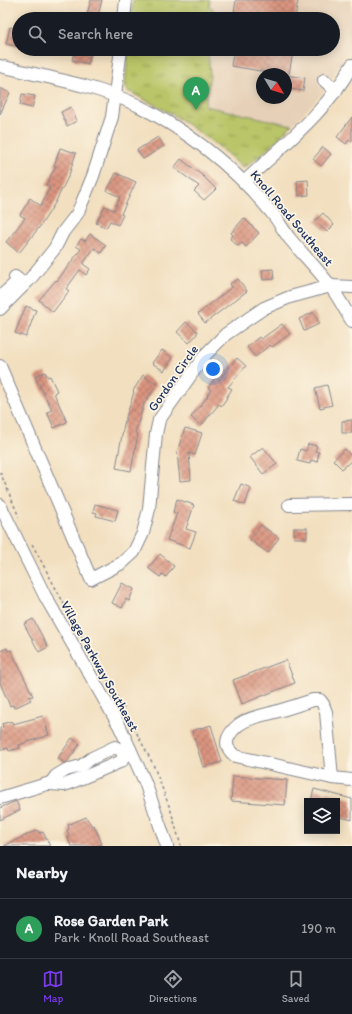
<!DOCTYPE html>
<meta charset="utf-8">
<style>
body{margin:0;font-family:Itim,sans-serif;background:#242831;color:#f1f3f6}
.controls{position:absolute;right:12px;bottom:12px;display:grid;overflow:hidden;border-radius:0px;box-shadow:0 2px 10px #0003}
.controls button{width:36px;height:36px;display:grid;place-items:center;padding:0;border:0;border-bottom:1px solid #363941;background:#171b24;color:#f1f3f6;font:20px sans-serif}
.compass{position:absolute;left:256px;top:68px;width:36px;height:36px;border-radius:50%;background:#171b24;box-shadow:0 2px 10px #0003;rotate:128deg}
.you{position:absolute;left:213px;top:369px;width:14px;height:14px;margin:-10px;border:3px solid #fff;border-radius:50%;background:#1a73e8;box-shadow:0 0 0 6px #1a73e833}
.badge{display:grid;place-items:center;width:26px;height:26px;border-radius:50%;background:#7c3aed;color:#fff;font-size:13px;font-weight:700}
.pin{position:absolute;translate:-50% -33px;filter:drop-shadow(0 1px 2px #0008)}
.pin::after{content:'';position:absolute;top:21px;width:14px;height:12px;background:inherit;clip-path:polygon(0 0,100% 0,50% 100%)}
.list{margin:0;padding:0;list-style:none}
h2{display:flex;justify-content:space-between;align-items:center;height:52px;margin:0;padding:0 16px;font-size:17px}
h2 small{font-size:13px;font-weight:400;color:#9ea1a6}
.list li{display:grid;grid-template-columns:26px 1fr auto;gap:12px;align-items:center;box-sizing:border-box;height:60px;padding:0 16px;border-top:1px solid #363941}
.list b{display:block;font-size:15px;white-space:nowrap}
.list p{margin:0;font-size:13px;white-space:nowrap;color:#9ea1a6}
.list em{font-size:13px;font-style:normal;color:#9ea1a6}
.icon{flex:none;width:22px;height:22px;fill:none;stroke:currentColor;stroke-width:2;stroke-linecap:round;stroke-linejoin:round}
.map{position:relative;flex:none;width:352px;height:846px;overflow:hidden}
.search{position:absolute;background:#171b24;box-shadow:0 2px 10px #0003;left:12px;right:12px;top:12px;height:44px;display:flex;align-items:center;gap:10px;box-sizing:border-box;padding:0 14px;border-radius:22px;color:#9ea1a6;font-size:15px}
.sheet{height:112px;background:#171b24}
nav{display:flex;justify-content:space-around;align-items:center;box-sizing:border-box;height:56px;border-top:1px solid #363941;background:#171b24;font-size:11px;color:#9ea1a6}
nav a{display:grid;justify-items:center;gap:2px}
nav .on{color:#7c3aed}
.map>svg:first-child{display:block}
</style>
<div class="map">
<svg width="352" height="846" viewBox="0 0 352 846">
<defs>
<pattern id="park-tufts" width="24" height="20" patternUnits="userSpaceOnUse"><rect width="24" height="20" fill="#b9c567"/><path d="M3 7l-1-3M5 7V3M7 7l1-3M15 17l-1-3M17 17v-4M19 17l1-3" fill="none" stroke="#96a058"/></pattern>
<pattern id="building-cross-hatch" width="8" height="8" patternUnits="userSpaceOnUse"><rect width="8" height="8" fill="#da947f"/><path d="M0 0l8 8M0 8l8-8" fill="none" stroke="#b0796b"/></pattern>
</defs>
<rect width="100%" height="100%" fill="#fcf5e5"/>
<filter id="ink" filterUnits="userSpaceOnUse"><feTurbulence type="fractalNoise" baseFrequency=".025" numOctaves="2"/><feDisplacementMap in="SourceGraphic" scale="8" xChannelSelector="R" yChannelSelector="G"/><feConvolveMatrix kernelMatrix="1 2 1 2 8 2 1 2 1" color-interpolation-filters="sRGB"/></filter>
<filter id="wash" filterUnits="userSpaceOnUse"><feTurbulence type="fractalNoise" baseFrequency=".012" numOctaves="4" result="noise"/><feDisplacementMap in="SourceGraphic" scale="16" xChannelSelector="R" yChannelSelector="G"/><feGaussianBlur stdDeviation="0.9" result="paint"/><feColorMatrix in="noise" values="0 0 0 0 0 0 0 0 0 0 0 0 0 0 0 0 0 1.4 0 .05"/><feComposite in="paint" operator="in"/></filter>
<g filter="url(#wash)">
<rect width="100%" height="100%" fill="#f2dfbf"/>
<path fill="#e6d0b7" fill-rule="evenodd" d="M 210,0 L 352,0 L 352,41 L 348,49 L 324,91 L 292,125 L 204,106 L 209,81 L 208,49 L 333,49 L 333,19 L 211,19 L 213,9 L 209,8 ZM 262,74 L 286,74 L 286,98 L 262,98 Z"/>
<g fill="url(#park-tufts)" stroke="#6a7a62">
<polygon points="133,0 210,0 209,7 213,8 211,19 131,19"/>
<path d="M 128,49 L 208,49 L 210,76 L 205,106 L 292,125 C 282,134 253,166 242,167 L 217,145 L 174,115 L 128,91 L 125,87 Z"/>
</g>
<g id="blocks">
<g fill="url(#building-cross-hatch)">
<polygon points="91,0 102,0 98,16 87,14"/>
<polygon points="236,0 298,0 295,19 233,19"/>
<polygon points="10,27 19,29 19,47 6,44"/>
<polygon points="75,49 92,49 88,64 72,60"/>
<polygon points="234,49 292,49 291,52 293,52 289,74 278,74 231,66"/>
<polygon points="286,75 305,78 303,91 286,88"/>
<polygon points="0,88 10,93 0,114"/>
<polygon points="22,94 35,96 32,108 20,105"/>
<polygon points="71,107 77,121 67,126 61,112"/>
<polygon points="352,117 352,142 349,140 346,144 337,137"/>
<polygon points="158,137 164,146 143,159 137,150"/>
<polygon points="323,147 331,154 321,166 313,159"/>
<polygon points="60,148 76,153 69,175 55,203 41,225 19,253 6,242 25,218 20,215 30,198 41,206 50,187 46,185 56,166 54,166"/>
<polygon points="181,159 203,176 216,189 204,200 194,191 199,186 174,168"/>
<polygon points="116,173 136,182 121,214 123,215 118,225 110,221 106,228 96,223 105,206 114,210 120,197 107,191"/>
<polygon points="308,180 309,195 299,196 297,181"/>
<polygon points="323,213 334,225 327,232 315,221"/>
<polygon points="244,218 259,233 246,247 242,243 238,246 230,239 233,235 231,233"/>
<polygon points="90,234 106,245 101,253 94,248 83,264 90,269 86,275 80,270 66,289 69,291 53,312 39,300 56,280 57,281 81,249 76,246 81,239 85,241"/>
<polygon points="273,269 274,279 263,280 262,270"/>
<polygon points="238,279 247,291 205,323 198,314 232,287 230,284"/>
<polygon points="26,306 36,310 26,337 15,333"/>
<polygon points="314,312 319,324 304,331 299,319"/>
<polygon points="186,322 197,331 197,334 189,343 177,332"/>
<polygon points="282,324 290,334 272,347 270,345 255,357 247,347 259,337 261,339"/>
<polygon points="162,350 173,358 164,371 152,363"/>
<polygon points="237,358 246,366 228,387 232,389 226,398 227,398 221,406 219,404 201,426 191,417 208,396 207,395 211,390 208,388 216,377 219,380"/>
<polygon points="45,372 48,377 50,376 57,391 54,393 67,422 54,428 47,412 52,410 35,376"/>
<polygon points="143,375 157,384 144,404 135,433 138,434 131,471 116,468 124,424 134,392 133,391"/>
<polygon points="327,385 332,405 320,408 315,388"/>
<polygon points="352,420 352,433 342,433 342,421"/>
<polygon points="185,428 202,433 195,455 189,453 191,480 180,481 177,452"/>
<polygon points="308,444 317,446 315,451 319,452 317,462 311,460 310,464 297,461 300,449 306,451"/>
<polygon points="263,447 277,464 263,474 250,457"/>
<polygon points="345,449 352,457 352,460 342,469 333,460"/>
<polygon points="241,484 251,488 245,505 234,501"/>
<polygon points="177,499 194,505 186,529 196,532 190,548 167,540 177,513 173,512"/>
<polygon points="95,504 118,510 115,521 96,516 97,513 93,512"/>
<polygon points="261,525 279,538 268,553 250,540"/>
<rect x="294" y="528" width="13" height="10"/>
<polygon points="160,554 174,566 166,577 163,574 160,577 148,568"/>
<polygon points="122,583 134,589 129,601 126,599 122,608 112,603"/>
<polygon points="33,619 48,647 39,652 24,624"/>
<polygon points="7,648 8,651 11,650 33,696 29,697 31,700 14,708 13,705 10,706 0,683 0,651"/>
<polygon points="286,660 295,683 242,704 233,680"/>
<polygon points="43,716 49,735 19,745 20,748 9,751 8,748 2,750 0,746 0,728 3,727 2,724 12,721 13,724"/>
<polygon points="211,725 222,762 203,767 192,731"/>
<polygon points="72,738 80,744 67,762 64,763 58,758"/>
<polygon points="233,776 287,780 285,805 231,801"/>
<polygon points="314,789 352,799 352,820 337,816 337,801 311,801"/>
<polygon points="16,801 20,810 0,820 0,808"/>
<polygon points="86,817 92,826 94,825 102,844 96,846 71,846 67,836 69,835 67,830 69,829 68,825"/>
<polygon points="37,830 39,833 43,832 50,846 4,846"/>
</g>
</g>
</g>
<g filter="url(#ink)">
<use href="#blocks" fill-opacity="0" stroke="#86878e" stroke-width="1"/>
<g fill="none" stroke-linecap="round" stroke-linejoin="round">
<defs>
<g id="minor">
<polyline points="124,19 126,0"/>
<path d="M 0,66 C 45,77 95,85 137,105 C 188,131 234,167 271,212 C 278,220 283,230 290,239 C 303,255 319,270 331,287 C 339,298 345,310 352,321"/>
<polyline points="324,80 336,91"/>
<path d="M 244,182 C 282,146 327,112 352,65"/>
<polyline points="0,297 19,280 15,277"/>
<polyline points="0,309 31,278 55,248 63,232 77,214 81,205 93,176 112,117 121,49"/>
<polyline points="0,366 91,579 122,563 134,552 143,533 149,509 156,434 159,420 205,355 226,334 264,308 290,297 331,286 352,287"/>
<polyline points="0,505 45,596 120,727 145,782 167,846"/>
<polyline points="289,505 352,504"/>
<path d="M 313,700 L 320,700 L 323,704 L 326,712 L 332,778 L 235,756 C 229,751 225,746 228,738 C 237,718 259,717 278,711 C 289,708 301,704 313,700 Z"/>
<polyline points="332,778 352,780"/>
<polyline points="50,784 56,776 66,770 81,766 92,758 115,747 124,752 130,749"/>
<polyline points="50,784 64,785 70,783 122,761 124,752"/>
<polyline points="0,798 57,781"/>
</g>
</defs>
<use href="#minor" stroke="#86878e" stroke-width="14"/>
<g stroke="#86878e" stroke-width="1.5" stroke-dasharray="3 3" stroke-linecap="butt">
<polyline points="0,472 19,517"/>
<polyline points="32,544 76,626 115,692 153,764 171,811 181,846"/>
</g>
<use href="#minor" stroke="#fff" stroke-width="12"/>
</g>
</g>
<g text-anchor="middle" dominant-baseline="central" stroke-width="3.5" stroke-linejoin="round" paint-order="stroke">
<g font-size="13" fill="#1b2f5e" stroke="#fcf5e5">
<text transform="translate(292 218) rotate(50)">Knoll Road Southeast</text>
<text transform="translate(173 378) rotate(-55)">Gordon Circle</text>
<text transform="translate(100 666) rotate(61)">Village Parkway Southeast</text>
</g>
</g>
</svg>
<div class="controls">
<button><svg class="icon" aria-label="layers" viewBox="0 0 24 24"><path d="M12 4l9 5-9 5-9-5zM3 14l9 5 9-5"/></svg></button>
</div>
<svg class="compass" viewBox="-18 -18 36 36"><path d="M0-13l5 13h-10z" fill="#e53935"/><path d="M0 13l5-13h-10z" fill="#9ea1a6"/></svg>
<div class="you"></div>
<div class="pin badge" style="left:196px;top:110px;background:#2e9e5b">A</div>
<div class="search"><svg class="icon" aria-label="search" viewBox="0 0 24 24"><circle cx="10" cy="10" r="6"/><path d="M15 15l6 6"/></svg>Search here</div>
</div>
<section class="sheet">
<h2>Nearby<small></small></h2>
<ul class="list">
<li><span class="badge" style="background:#2e9e5b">A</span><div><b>Rose Garden Park</b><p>Park · Knoll Road Southeast</p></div><em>190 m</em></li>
</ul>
</section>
<nav>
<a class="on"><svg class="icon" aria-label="map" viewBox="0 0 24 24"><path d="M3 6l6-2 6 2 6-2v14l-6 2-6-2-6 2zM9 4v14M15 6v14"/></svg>Map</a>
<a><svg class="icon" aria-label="directions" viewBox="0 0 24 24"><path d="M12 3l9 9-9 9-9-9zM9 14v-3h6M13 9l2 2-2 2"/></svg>Directions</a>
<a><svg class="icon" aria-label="saved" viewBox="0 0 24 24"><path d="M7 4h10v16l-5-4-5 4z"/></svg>Saved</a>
</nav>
